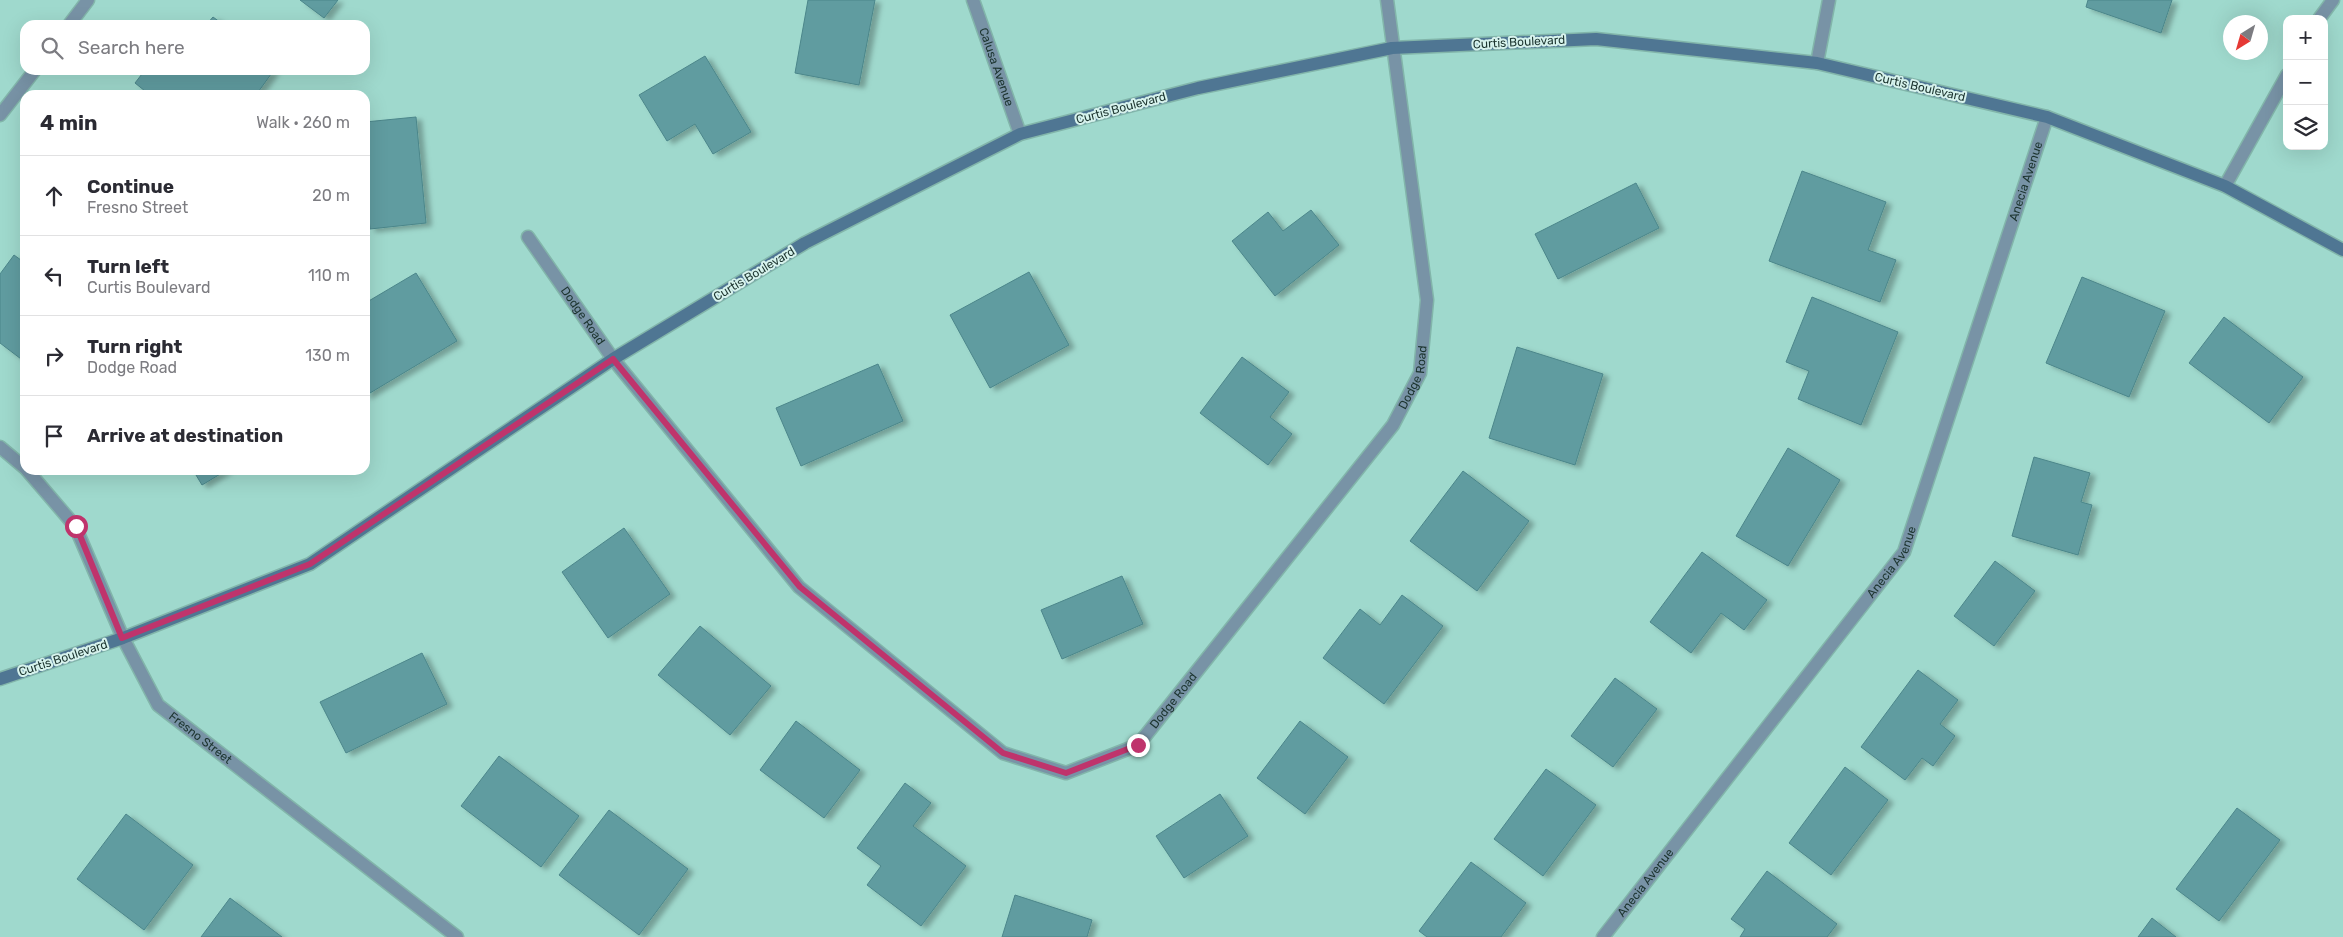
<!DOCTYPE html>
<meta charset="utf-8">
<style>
body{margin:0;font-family:Rubik,sans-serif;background:#f2f2f3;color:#2b2b33}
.controls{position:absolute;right:15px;top:15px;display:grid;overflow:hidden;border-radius:10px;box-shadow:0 5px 20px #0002}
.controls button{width:45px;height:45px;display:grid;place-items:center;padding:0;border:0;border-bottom:1px solid #e1e1e2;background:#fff;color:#2b2b33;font:25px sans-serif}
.compass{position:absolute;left:2223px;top:15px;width:45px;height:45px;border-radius:50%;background:#fff;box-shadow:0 5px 20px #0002;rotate:217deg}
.stop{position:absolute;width:15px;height:15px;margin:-11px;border:4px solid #bf346c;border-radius:50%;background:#fff}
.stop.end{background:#bf346c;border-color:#fff;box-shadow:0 1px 5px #0008}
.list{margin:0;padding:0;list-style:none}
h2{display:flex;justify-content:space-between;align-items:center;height:65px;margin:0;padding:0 20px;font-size:21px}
h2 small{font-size:16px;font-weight:400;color:#7c7c81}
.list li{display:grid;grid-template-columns:32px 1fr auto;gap:15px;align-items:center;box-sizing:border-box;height:80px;padding:0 20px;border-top:1px solid #e1e1e2}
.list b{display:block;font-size:19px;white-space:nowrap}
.list p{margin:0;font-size:16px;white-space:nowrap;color:#7c7c81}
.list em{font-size:16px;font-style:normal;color:#7c7c81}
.icon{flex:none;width:28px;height:28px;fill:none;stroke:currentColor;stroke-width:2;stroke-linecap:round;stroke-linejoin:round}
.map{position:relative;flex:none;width:2343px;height:937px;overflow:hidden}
.search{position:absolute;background:#fff;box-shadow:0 5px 20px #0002;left:20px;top:20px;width:350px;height:55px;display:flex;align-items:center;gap:12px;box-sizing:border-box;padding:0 18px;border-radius:15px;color:#7c7c81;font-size:19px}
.panel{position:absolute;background:#fff;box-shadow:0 5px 20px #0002;left:20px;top:90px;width:350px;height:385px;border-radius:15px}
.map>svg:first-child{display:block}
</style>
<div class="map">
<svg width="2343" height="937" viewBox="0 0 2343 937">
<defs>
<filter id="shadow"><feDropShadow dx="5.5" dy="3" stdDeviation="2.5" flood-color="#0004"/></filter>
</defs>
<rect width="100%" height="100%" fill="#9fd9cd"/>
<g fill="#619ca0" stroke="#4b868a" filter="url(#shadow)">
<polygon points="300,0 338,0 324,18"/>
<polygon points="808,0 875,0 859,85 795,73"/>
<polygon points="2088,0 2172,0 2161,33 2086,7"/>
<polygon points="213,17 224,25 206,25"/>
<polygon points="705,56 751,132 713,154 695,124 667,141 639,95"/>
<polygon points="145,70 274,70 256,95 150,95 135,83"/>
<polygon points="416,117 426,223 370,229 365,172 365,122"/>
<polygon points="1802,171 1886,202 1868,250 1896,260 1880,302 1769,261"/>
<polygon points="1636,183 1659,228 1558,279 1535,234"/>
<polygon points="1311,210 1339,245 1275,296 1232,241 1268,212 1283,231"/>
<polygon points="14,255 25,263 25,362 0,343 0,274"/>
<polygon points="1029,272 1069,345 990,388 950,315"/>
<polygon points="416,273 457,341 365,396 365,298 367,302"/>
<polygon points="2082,277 2165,311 2129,397 2046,363"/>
<polygon points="1812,297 1898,332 1861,425 1798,399 1809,371 1786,362"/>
<polygon points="2224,317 2303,377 2269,423 2189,363"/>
<polygon points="1517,347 1603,374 1575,465 1489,438"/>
<polygon points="1242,357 1289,392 1270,417 1292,434 1268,465 1200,413"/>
<polygon points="878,364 903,421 801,466 776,408"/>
<polygon points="1788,448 1840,480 1788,566 1736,536"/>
<polygon points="2034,457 2090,473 2081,502 2092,505 2078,555 2012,536"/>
<polygon points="193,470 227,470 202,485"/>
<polygon points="1463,471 1529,521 1477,591 1410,541"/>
<polygon points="624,528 670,594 608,638 562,572"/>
<polygon points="1702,552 1767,600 1744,630 1721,613 1691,653 1650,622"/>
<polygon points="1995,561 2035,591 1994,646 1954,616"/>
<polygon points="1122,576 1143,624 1062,659 1041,610"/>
<polygon points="1402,595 1443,626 1384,704 1323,658 1360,609 1380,625"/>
<polygon points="700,626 771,686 730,735 658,675"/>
<polygon points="422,653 447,704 346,753 320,702"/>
<polygon points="1918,670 1958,700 1940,724 1955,736 1933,766 1922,758 1905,780 1861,747"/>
<polygon points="1615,678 1657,709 1613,767 1571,736"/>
<polygon points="796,721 860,770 824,818 760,770"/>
<polygon points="1300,721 1348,757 1305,814 1257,778"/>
<polygon points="499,756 579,816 541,867 461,806"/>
<polygon points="1845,767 1888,800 1831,875 1789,843"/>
<polygon points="1546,769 1596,805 1543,876 1494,839"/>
<polygon points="905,783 931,803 913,826 966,866 921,926 867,885 881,866 857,848"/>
<polygon points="1220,794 1248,836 1184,878 1156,836"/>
<polygon points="2237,808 2280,840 2219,921 2176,889"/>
<polygon points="609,810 688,869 639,935 559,875"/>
<polygon points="126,814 193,865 144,930 77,879"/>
<polygon points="1471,862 1526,903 1501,937 1427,937 1419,931"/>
<polygon points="1767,871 1837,924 1827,937 1740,937 1745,929 1731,919"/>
<polygon points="1015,895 1092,920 1087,937 1002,937"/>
<polygon points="230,898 282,937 201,937"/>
<polygon points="2152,918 2176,937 2138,937"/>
</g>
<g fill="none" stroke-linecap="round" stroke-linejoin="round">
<defs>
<g id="street">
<path id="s1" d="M 973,0 L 1020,134"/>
<polyline points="2319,19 2333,0"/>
<polyline points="69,25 88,0"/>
<polyline points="1817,63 1829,0"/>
<polyline points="0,115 35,70"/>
<polyline points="2225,186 2287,75"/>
<path id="s2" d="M 528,237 L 613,359 L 799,587 L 1003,753 L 1066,773 L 1138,745 L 1393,425 L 1420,373 L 1427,300 L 1387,0"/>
<polyline points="0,447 25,468"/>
<path id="s3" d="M 27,470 L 75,526 L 123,638 L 158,705 L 457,937"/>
<path id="s4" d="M 1603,937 L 1904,552 L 2047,117"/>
</g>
<polyline id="secondary" points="0,679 123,638 310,564 613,359 805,243 1020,134 1198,88 1392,48 1596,39 1817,63 2047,117 2225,186 2343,250"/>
</defs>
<use href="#street" stroke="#82b5aa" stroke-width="15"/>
<use href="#secondary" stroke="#82b5aa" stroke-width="15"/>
<use href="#street" stroke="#7893a6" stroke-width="12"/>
<use href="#secondary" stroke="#4f7693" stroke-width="12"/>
</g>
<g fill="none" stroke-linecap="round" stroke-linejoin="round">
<polyline stroke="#bf346c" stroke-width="6" points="76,526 122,638 310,564 613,359 800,587 1003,753 1066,773 1138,745"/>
</g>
<g text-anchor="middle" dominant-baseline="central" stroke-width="4" stroke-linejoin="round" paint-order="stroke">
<g font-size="12" fill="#1c342f" stroke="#d7f3ed">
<text transform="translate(1519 42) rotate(-3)">Curtis Boulevard</text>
<text stroke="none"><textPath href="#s1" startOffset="71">Calusa Avenue</textPath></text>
<text transform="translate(1920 87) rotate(13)">Curtis Boulevard</text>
<text transform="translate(1121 108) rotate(-15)">Curtis Boulevard</text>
<text stroke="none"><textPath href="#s4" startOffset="879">Anecia Avenue</textPath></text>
<text transform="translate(754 274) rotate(-31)">Curtis Boulevard</text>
<text stroke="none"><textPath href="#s2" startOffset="96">Dodge Road</textPath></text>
<text stroke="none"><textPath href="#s2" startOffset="1311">Dodge Road</textPath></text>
<text stroke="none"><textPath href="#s4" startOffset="474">Anecia Avenue</textPath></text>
<text transform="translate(63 658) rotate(-18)">Curtis Boulevard</text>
<text stroke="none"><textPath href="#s2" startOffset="906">Dodge Road</textPath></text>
<text stroke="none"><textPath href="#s3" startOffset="325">Fresno Street</textPath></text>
<text stroke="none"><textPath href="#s4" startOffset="69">Anecia Avenue</textPath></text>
</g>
</g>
</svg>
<div class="controls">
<button>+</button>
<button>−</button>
<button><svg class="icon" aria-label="layers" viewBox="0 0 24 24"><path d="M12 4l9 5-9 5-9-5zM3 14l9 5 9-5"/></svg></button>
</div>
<svg class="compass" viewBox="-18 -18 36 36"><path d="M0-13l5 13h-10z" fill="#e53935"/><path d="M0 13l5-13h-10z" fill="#7c7c81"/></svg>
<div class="stop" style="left:76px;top:526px"></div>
<div class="stop end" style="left:1138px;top:745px"></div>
<div class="search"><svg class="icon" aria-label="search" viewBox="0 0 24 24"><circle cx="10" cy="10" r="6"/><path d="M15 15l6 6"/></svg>Search here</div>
<section class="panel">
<h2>4 min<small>Walk · 260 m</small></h2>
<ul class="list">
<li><svg class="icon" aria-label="ahead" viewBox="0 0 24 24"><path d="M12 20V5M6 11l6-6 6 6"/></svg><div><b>Continue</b><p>Fresno Street</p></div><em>20 m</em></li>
<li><svg class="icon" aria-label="left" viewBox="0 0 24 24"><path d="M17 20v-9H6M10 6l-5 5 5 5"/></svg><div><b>Turn left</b><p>Curtis Boulevard</p></div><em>110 m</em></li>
<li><svg class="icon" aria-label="right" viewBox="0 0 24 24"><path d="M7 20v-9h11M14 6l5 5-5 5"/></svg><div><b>Turn right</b><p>Dodge Road</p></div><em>130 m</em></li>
<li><svg class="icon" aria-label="arrive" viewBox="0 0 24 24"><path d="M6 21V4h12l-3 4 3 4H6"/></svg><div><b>Arrive at destination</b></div></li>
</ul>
</section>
</div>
